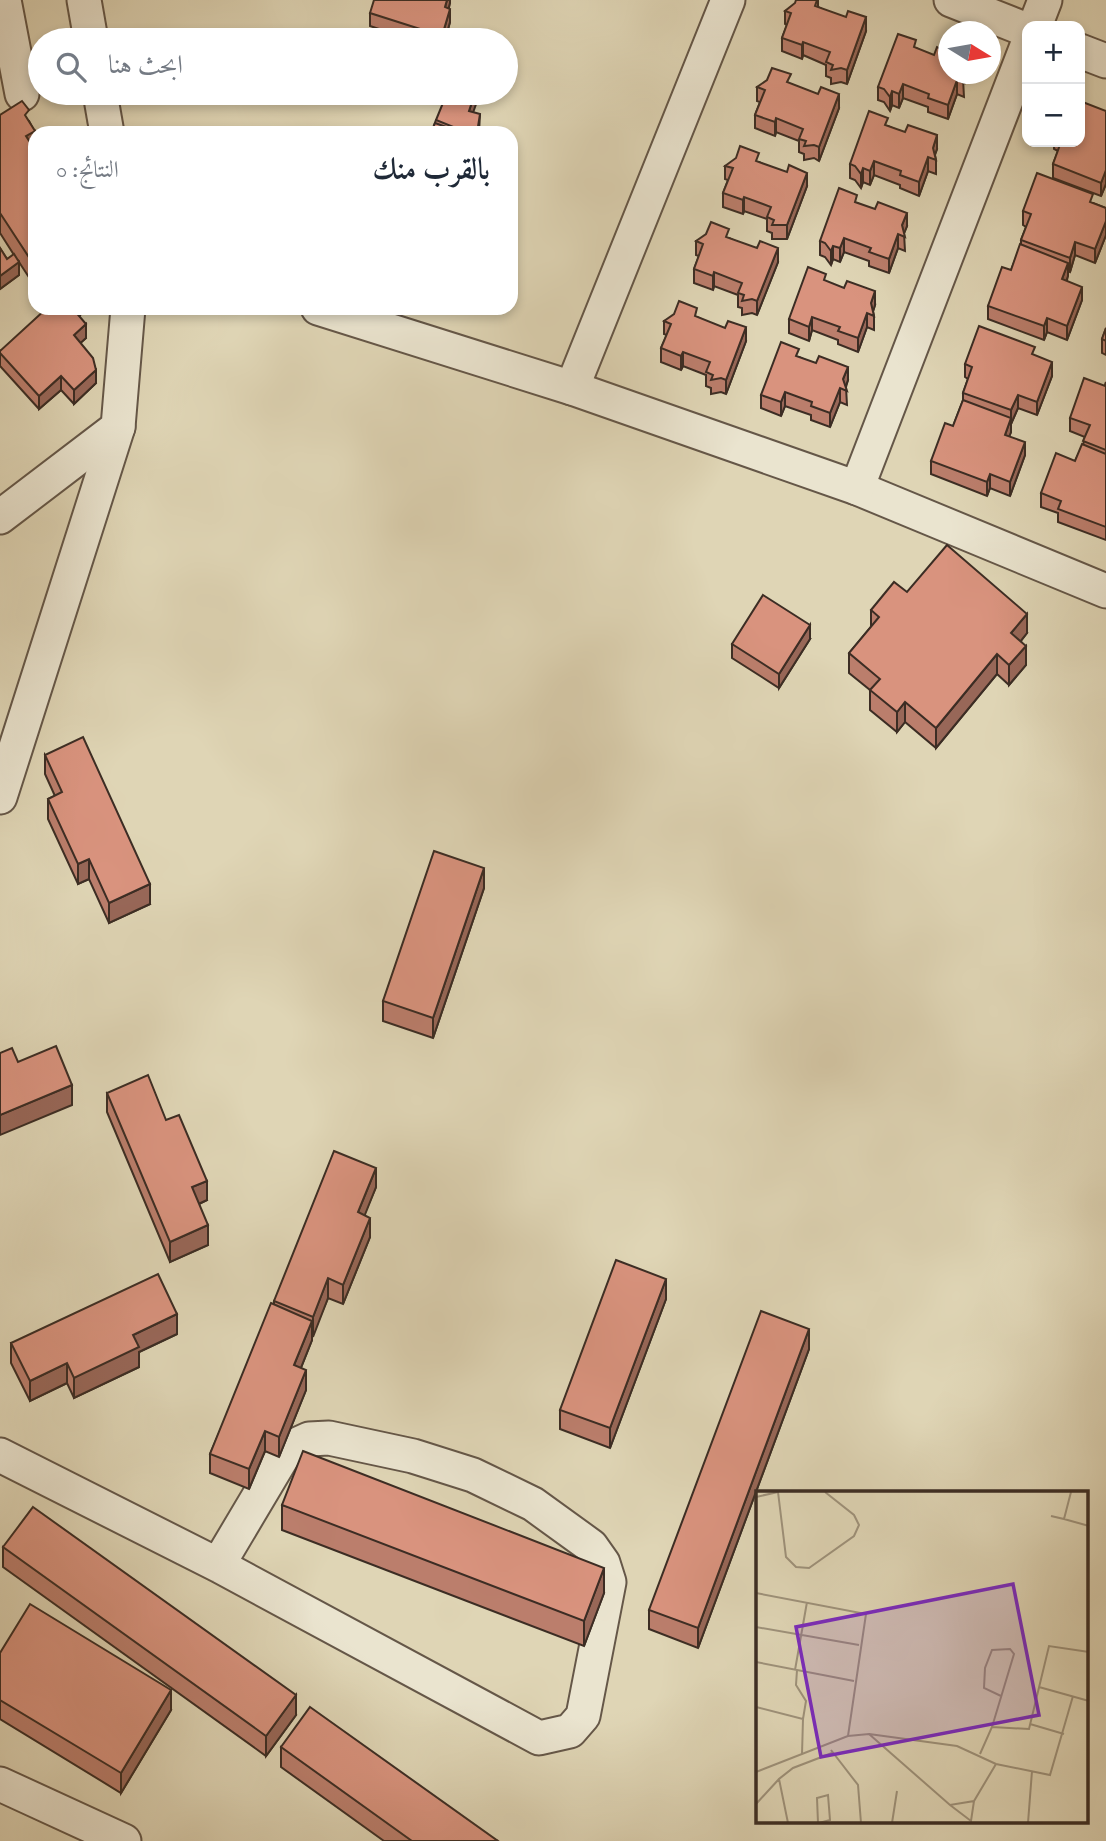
<!DOCTYPE html>
<html lang="ar">
<meta charset="utf-8">
<style>
body{margin:0;font-family:"IM FELL English",Amiri,serif;background:#f2f2f3;color:#1f2937;direction:rtl}
.controls{position:absolute;right:21px;top:21px;display:grid;overflow:hidden;border-radius:14px;box-shadow:0 4px 10px #0003}
.controls button{width:63px;height:63px;display:grid;place-items:center;padding:0;border:0;border-bottom:2px solid #e0e1e3;background:#fff;color:#1f2937;font:35px sans-serif}
.compass{position:absolute;left:938px;top:21px;width:63px;height:63px;border-radius:50%;background:#fff;box-shadow:0 4px 10px #0003;rotate:101deg}
.list{margin:0;padding:0;list-style:none}
h2{display:flex;justify-content:space-between;align-items:center;height:91px;margin:0;padding:0 28px;font-size:30px}
h2 small{font-size:23px;font-weight:400;color:#747a83}
.icon{flex:none;width:38px;height:38px;fill:none;stroke:currentColor;stroke-width:2;stroke-linecap:round;stroke-linejoin:round}
.map{position:relative;flex:none;width:1106px;height:1841px;overflow:hidden;direction:ltr}
.search{position:absolute;background:#fff;box-shadow:0 4px 10px #0003;left:28px;top:28px;width:490px;height:77px;display:flex;align-items:center;gap:18px;box-sizing:border-box;padding:0 24px;border-radius:38px;color:#747a83;font-size:26px}
.panel{position:absolute;background:#fff;box-shadow:0 4px 10px #0003;left:28px;top:126px;width:490px;height:189px;border-radius:21px;direction:rtl}
.map>svg:first-child{display:block}
</style>
<div class="map">
<svg width="1106" height="1841" viewBox="0 0 1106 1841">
<rect width="100%" height="100%" fill="#dfd5b5"/>
<filter id="stains"><feTurbulence type="fractalNoise" baseFrequency=".00286" numOctaves="4"/><feColorMatrix values="0 0 0 0 .2 0 0 0 0 .09 0 0 0 0 .02 0 0 0 .5 -.17"/></filter>
<radialGradient id="worn" r=".72"><stop offset=".6" stop-color="#630" stop-opacity="0"/><stop offset="1" stop-color="#630" stop-opacity=".3"/></radialGradient>
<g fill="none" stroke-linecap="round" stroke-linejoin="round">
<defs>
<g id="minor">
<polyline points="4,0 22,94"/>
<polyline points="84,0 91,40"/>
<polyline points="951,0 1027,30"/>
<polyline points="1035,26 1045,0"/>
<polyline points="1080,51 1106,61"/>
<polyline points="100,93 107,133"/>
<polyline points="318,308 572,388 857,488 1106,591"/>
<polyline points="572,388 728,0"/>
<polyline points="857,488 1027,46"/>
<polyline points="0,517 118,427 128,308"/>
<polyline points="0,797 118,427"/>
<polyline points="0,1455 218,1565 539,1738 570,1731 583,1716 609,1582 603,1563 591,1546 533,1504 473,1475 413,1456 329,1438 309,1439 287,1449 218,1565"/>
<polyline points="0,1784 124,1841"/>
</g>
</defs>
<use href="#minor" stroke="#655748" stroke-width="37"/>
<use href="#minor" stroke="#eae4cf" stroke-width="33"/>
</g>
<g fill="#bb7e6c" stroke="#3c2d24" stroke-width="2">
<polygon points="450,0 449,8 450,22 445,40 412,40 370,26 370,13"/>
<polygon points="818,0 818,7 866,31 847,84 841,82 831,84 831,78 826,76 826,65 803,55 802,59 782,51 782,38 787,25 785,24 785,11"/>
<polygon points="916,48 965,74 963,79 964,97 957,94 948,119 928,112 928,107 903,98 899,108 892,105 890,111 884,102 878,100 878,87"/>
<polygon points="791,84 839,108 819,161 814,158 804,160 804,154 799,152 799,141 776,132 775,136 755,128 755,115 760,102 757,101 757,87"/>
<polygon points="1106,111 1106,184 1101,196 1053,178 1053,164 1058,151 1054,149 1054,142 1080,142"/>
<polygon points="473,112 480,128 479,133 431,133 436,120"/>
<polygon points="0,115 29,121 35,133 35,284 34,285 19,262 19,275 0,289 0,248 7,259 14,255 0,233"/>
<polygon points="888,126 937,149 935,155 936,160 936,174 928,171 919,196 900,188 900,185 874,175 870,185 863,182 861,188 855,180 850,178 850,164"/>
<polygon points="759,162 807,186 787,239 772,239 772,233 767,231 767,219 744,211 743,214 723,207 723,193 728,180 725,179 725,166"/>
<polygon points="857,203 907,226 904,233 905,251 898,248 889,273 869,266 869,261 844,252 840,262 833,259 831,265 825,257 820,255 820,241"/>
<polygon points="1093,203 1106,208 1106,235 1095,263 1075,255 1070,272 1068,271 1067,281 1082,300 1067,340 1047,332 1044,340 988,319 988,306 1011,270 1021,245 1021,240 1026,227 1023,225 1023,211"/>
<polygon points="729,238 778,262 757,315 752,313 742,315 742,308 738,307 738,295 714,286 713,290 694,283 694,269 699,256 696,255 696,241"/>
<polygon points="875,305 873,311 874,316 874,330 867,327 858,352 838,344 838,340 812,330 809,341 789,333 789,319"/>
<polygon points="83,308 83,312 79,316 86,338 80,343 96,383 74,404 61,390 39,409 0,366 0,351"/>
<polygon points="697,317 746,341 726,394 721,392 711,394 711,388 706,386 706,375 683,366 681,370 661,362 661,348 667,335 664,334 664,321"/>
<polygon points="1106,328 1106,355 1102,353 1102,339"/>
<polygon points="1035,356 1052,376 1037,415 1018,408 1011,424 1011,432 1009,436 1025,455 1010,496 990,488 987,496 931,474 931,461 953,426 963,400 963,393 968,379 965,377 965,364"/>
<polygon points="799,357 848,380 846,387 847,405 840,402 830,427 811,420 811,415 785,406 781,416 761,408 761,395"/>
<polygon points="1106,382 1106,540 1058,522 1058,513 1041,507 1041,493 1075,461 1083,445 1085,437 1070,431 1070,418 1105,386"/>
<polygon points="907,592 1027,633 1021,641 1026,665 1009,685 997,674 936,748 905,722 897,732 870,710 870,690 849,673 849,653 871,627 871,610"/>
<polygon points="810,639 779,688 732,658 732,644"/>
<polygon points="45,755 150,904 109,923 89,879 78,884 48,819 48,799 55,796 45,774"/>
<polygon points="484,888 433,1038 383,1021 383,1001"/>
<polygon points="107,1093 166,1120 207,1200 199,1204 208,1245 170,1262 107,1112"/>
<polygon points="376,1187 364,1215 370,1237 343,1304 328,1298 312,1336 312,1340 301,1368 306,1390 279,1457 265,1451 249,1489 210,1473 210,1454 274,1305 274,1301"/>
<polygon points="666,1299 610,1448 560,1429 560,1410"/>
<polygon points="177,1334 139,1352 139,1367 74,1398 67,1383 30,1401 11,1363 11,1343"/>
<polygon points="809,1349 698,1648 649,1629 649,1610"/>
<polygon points="282,1505 604,1593 584,1646 282,1530"/>
<polygon points="3,1547 296,1715 266,1756 3,1567"/>
<polygon points="0,1653 171,1710 121,1793 0,1719"/>
<polygon points="281,1747 498,1841 384,1841 281,1767"/>
</g>
<g fill="#986758" stroke="#3c2d24" stroke-width="2">
<polygon points="447,0 450,0 450,3 445,21 445,7"/>
<polygon points="450,9 450,22 445,40 442,40 442,36"/>
<polygon points="866,17 866,31 847,84 847,70"/>
<polygon points="803,42 803,55 802,59 802,45"/>
<polygon points="957,80 957,94 948,119 948,105"/>
<polygon points="903,84 903,98 899,108 899,94"/>
<polygon points="892,91 892,105 890,111 890,97"/>
<polygon points="475,93 480,93 469,124 469,111"/>
<polygon points="839,94 839,108 819,161 819,147"/>
<polygon points="480,114 479,133 477,133"/>
<polygon points="776,118 776,132 775,136 775,122"/>
<polygon points="35,131 35,151 26,136"/>
<polygon points="937,135 937,149 933,159 933,148"/>
<polygon points="928,157 928,171 919,196 919,182"/>
<polygon points="874,161 874,175 870,185 870,171"/>
<polygon points="863,168 863,182 861,188 861,174"/>
<polygon points="1106,170 1106,184 1101,196 1101,183"/>
<polygon points="807,173 807,186 787,239 787,225"/>
<polygon points="744,197 744,211 743,214 743,200"/>
<polygon points="907,213 907,226 903,236 902,225"/>
<polygon points="1106,221 1106,235 1095,263 1095,249"/>
<polygon points="898,234 898,248 889,273 889,259"/>
<polygon points="844,238 844,252 840,262 840,248"/>
<polygon points="1075,242 1075,255 1070,272 1070,258"/>
<polygon points="833,246 833,259 831,265 831,251"/>
<polygon points="778,248 778,262 757,315 757,301"/>
<polygon points="19,262 19,275 0,289 0,276"/>
<polygon points="1068,263 1068,276 1062,293 1062,279"/>
<polygon points="35,264 35,284 34,285 34,265"/>
<polygon points="714,272 714,286 713,290 713,276"/>
<polygon points="1082,287 1082,300 1067,340 1067,326"/>
<polygon points="875,291 875,305 872,315 871,303"/>
<polygon points="73,308 83,308 83,312 73,322"/>
<polygon points="867,313 867,327 858,352 858,338"/>
<polygon points="812,317 812,330 809,341 809,327"/>
<polygon points="1047,318 1047,332 1044,340 1044,326"/>
<polygon points="86,324 86,338 74,349 74,335"/>
<polygon points="746,327 746,341 726,394 726,380"/>
<polygon points="683,352 683,366 681,370 681,356"/>
<polygon points="1052,362 1052,376 1037,415 1037,402"/>
<polygon points="848,367 848,380 844,390 843,379"/>
<polygon points="96,370 96,383 74,404 74,390"/>
<polygon points="61,376 61,390 39,409 39,396"/>
<polygon points="840,388 840,402 830,427 830,413"/>
<polygon points="785,392 785,406 781,416 781,402"/>
<polygon points="1018,395 1018,408 1011,424 1011,410"/>
<polygon points="1011,418 1011,432 1005,448 1005,435"/>
<polygon points="1025,442 1025,455 1010,496 1010,482"/>
<polygon points="990,474 990,488 987,496 987,482"/>
<polygon points="1027,614 1027,633 1011,653 1011,633"/>
<polygon points="810,625 810,639 779,688 779,674"/>
<polygon points="1026,646 1026,665 1009,685 1009,665"/>
<polygon points="997,654 997,674 936,748 936,728"/>
<polygon points="905,702 905,722 897,732 897,712"/>
<polygon points="89,859 89,879 78,884 78,864"/>
<polygon points="484,868 484,888 433,1038 433,1018"/>
<polygon points="150,884 150,904 109,923 109,903"/>
<polygon points="72,1085 72,1105 0,1135 0,1115"/>
<polygon points="376,1168 376,1187 358,1232 358,1212"/>
<polygon points="207,1181 207,1200 192,1207 192,1187"/>
<polygon points="370,1218 370,1237 343,1304 343,1285"/>
<polygon points="208,1225 208,1245 170,1262 170,1242"/>
<polygon points="328,1278 328,1298 313,1337 313,1317"/>
<polygon points="666,1279 666,1299 610,1448 610,1428"/>
<polygon points="177,1314 177,1334 139,1352 139,1367 74,1398 74,1378 133,1335"/>
<polygon points="312,1321 312,1340 294,1385 294,1365"/>
<polygon points="809,1329 809,1349 698,1648 698,1628"/>
<polygon points="67,1363 67,1383 30,1401 30,1381"/>
<polygon points="306,1370 306,1390 279,1457 279,1437"/>
<polygon points="265,1431 265,1451 249,1489 249,1469"/>
<polygon points="604,1568 604,1593 584,1646 584,1621"/>
<polygon points="171,1690 171,1710 121,1793 121,1773"/>
<polygon points="296,1695 296,1715 266,1756 266,1736"/>
</g>
<g fill="#d9937e" stroke="#3c2d24" stroke-width="2">
<polygon points="374,0 447,0 445,7 450,9 442,36 370,13"/>
<polygon points="796,0 817,0 815,6 846,17 848,11 866,17 847,70 841,68 831,70 833,65 826,62 830,52 803,42 802,45 782,38 791,13 785,11 795,3"/>
<polygon points="898,34 916,40 914,47 934,55 937,47 948,52 948,74 961,74 964,83 957,80 948,105 928,98 929,94 903,84 899,94 892,91 890,97 884,89 878,87"/>
<polygon points="772,68 791,74 787,82 818,94 821,87 839,94 819,147 814,145 804,146 806,141 799,139 803,129 776,118 775,122 755,115 765,90 757,87 767,80"/>
<polygon points="447,93 475,93 469,111 480,114 477,133 468,133 436,120"/>
<polygon points="22,101 29,110 25,115 35,131 26,136 35,150 35,264 34,265 0,213 0,115"/>
<polygon points="1080,101 1106,111 1106,170 1101,183 1053,164 1061,142 1080,142"/>
<polygon points="869,111 888,118 885,125 905,132 908,125 937,135 933,148 936,160 928,157 919,182 900,175 901,171 874,161 870,171 863,168 861,174 855,166 850,164"/>
<polygon points="435,123 460,132 460,133 431,133"/>
<polygon points="740,146 759,153 756,161 787,172 789,165 807,173 787,225 772,225 774,220 767,217 771,207 744,197 743,200 723,193 733,168 725,166 736,158"/>
<polygon points="1037,173 1093,194 1090,202 1106,208 1106,221 1095,249 1075,242 1070,258 1021,240 1031,214 1023,211"/>
<polygon points="839,188 857,195 855,202 875,209 878,202 907,213 902,225 905,237 898,234 889,259 869,252 871,248 844,238 840,248 833,246 831,251 825,243 820,241"/>
<polygon points="711,222 729,229 726,237 757,248 760,241 778,248 757,301 752,299 742,301 744,295 738,293 742,283 714,272 713,276 694,269 703,244 696,241 706,234"/>
<polygon points="1020,244 1068,263 1062,279 1082,287 1067,326 1047,318 1044,326 988,306 1002,267 1011,270"/>
<polygon points="0,248 7,259 14,254 19,262 0,276"/>
<polygon points="808,267 826,274 824,280 844,288 847,281 875,291 871,303 874,316 867,313 858,338 838,331 840,327 812,317 809,327 789,319"/>
<polygon points="679,301 697,308 695,316 725,328 728,321 746,327 726,380 721,378 711,380 713,375 706,372 710,362 683,352 681,356 661,348 671,324 664,321 674,314"/>
<polygon points="47,308 73,308 73,309 86,324 74,335 93,358 96,370 74,390 61,376 39,396 0,353 0,351"/>
<polygon points="979,326 1035,347 1032,354 1052,362 1037,402 1018,395 1011,410 963,393 972,367 965,364"/>
<polygon points="1106,328 1106,341 1102,339"/>
<polygon points="781,342 799,349 796,356 816,363 819,356 848,367 843,379 847,391 840,388 830,413 811,406 812,402 785,392 781,402 761,395"/>
<polygon points="1084,378 1105,386 1106,382 1106,450 1083,441 1090,425 1070,418"/>
<polygon points="963,400 1011,418 1005,435 1025,442 1010,482 990,474 987,482 931,461 945,423 953,426"/>
<polygon points="1082,444 1106,454 1106,527 1058,509 1061,501 1041,493 1056,453 1075,461"/>
<polygon points="947,545 1027,614 1011,633 1026,646 1009,665 997,654 936,728 905,702 897,712 870,690 880,679 849,653 879,617 871,610 894,582 907,592"/>
<polygon points="763,595 810,625 779,674 732,644"/>
<polygon points="83,737 150,884 109,903 89,859 78,864 48,799 62,792 45,755"/>
<polygon points="434,851 484,868 433,1018 383,1001"/>
<polygon points="56,1046 72,1085 0,1115 0,1053 12,1048 18,1062"/>
<polygon points="148,1075 166,1120 179,1115 207,1181 192,1187 208,1225 170,1242 107,1093"/>
<polygon points="334,1151 376,1168 358,1212 370,1218 343,1285 328,1278 313,1317 274,1301"/>
<polygon points="616,1260 666,1279 610,1428 560,1410"/>
<polygon points="158,1274 177,1314 133,1335 139,1347 74,1378 67,1363 30,1381 11,1343"/>
<polygon points="271,1303 312,1321 294,1365 306,1370 279,1437 265,1431 249,1469 210,1454"/>
<polygon points="761,1311 809,1329 698,1628 649,1610"/>
<polygon points="303,1451 604,1568 584,1621 282,1505"/>
<polygon points="33,1507 296,1695 266,1736 3,1547"/>
<polygon points="30,1604 171,1690 121,1773 0,1700 0,1653"/>
<polygon points="310,1707 498,1841 412,1841 281,1747"/>
</g>
<g transform="translate(756 1491)">
<rect width="332" height="332" fill="#dfd5b5"/>
<path fill="none" stroke="#9e927b" stroke-width="2" d="M 22,1 L 30,66 L 40,76 L 53,77 L 98,45 L 103,34 L 98,24 L 69,1M 0,6 L 22,1M 295,25 L 308,28 L 315,1M 308,28 L 333,35M 0,102 L 110,123 L 92,245 L 0,281M 0,136 L 103,154M 0,171 L 98,190M 39,179 L 51,111M 41,179 L 40,194 L 50,210 L 47,228M 283,196 L 333,210M 0,216 L 47,228 L 46,263M 274,233 L 308,243M 236,236 L 273,238 L 293,155 L 333,161M 113,243 L 201,255 L 240,273 L 294,284 L 317,205M 92,245 L 113,243 L 194,314 L 218,310 L 240,273M 75,259 L 102,294 L 105,332M 224,263 L 236,236 L 258,163 L 254,158 L 236,159 L 229,177 L 228,197 L 245,205M 0,313 L 23,288M 194,314 L 215,330 L 218,310M 32,332 L 23,288 L 37,277 L 76,262M 62,332 L 61,307 L 72,304 L 74,329 L 63,332M 136,332 L 141,300M 272,332 L 276,280"/>
<path fill="#7b2cbf" fill-opacity="0.15" stroke="#7b2cbf" stroke-width="3.5" d="M 257,93 L 283,224 L 65,266 L 40,136 Z"/>
<rect width="332" height="332" fill="none" stroke="#3c2d24" stroke-width="3.5"/>
</g>
<rect width="100%" height="100%" filter="url(#stains)"/>
<rect width="100%" height="100%" fill="url(#worn)"/>
</svg>
<div class="controls">
<button>+</button>
<button>−</button>
</div>
<svg class="compass" viewBox="-18 -18 36 36"><path d="M0-13l5 13h-10z" fill="#e53935"/><path d="M0 13l5-13h-10z" fill="#747a83"/></svg>
<div class="search"><svg class="icon" aria-label="search" viewBox="0 0 24 24"><circle cx="10" cy="10" r="6"/><path d="M15 15l6 6"/></svg>ابحث هنا</div>
<section class="panel">
<h2>بالقرب منك<small>النتائج: 0</small></h2>
<ul class="list">
</ul>
</section>
</div>
